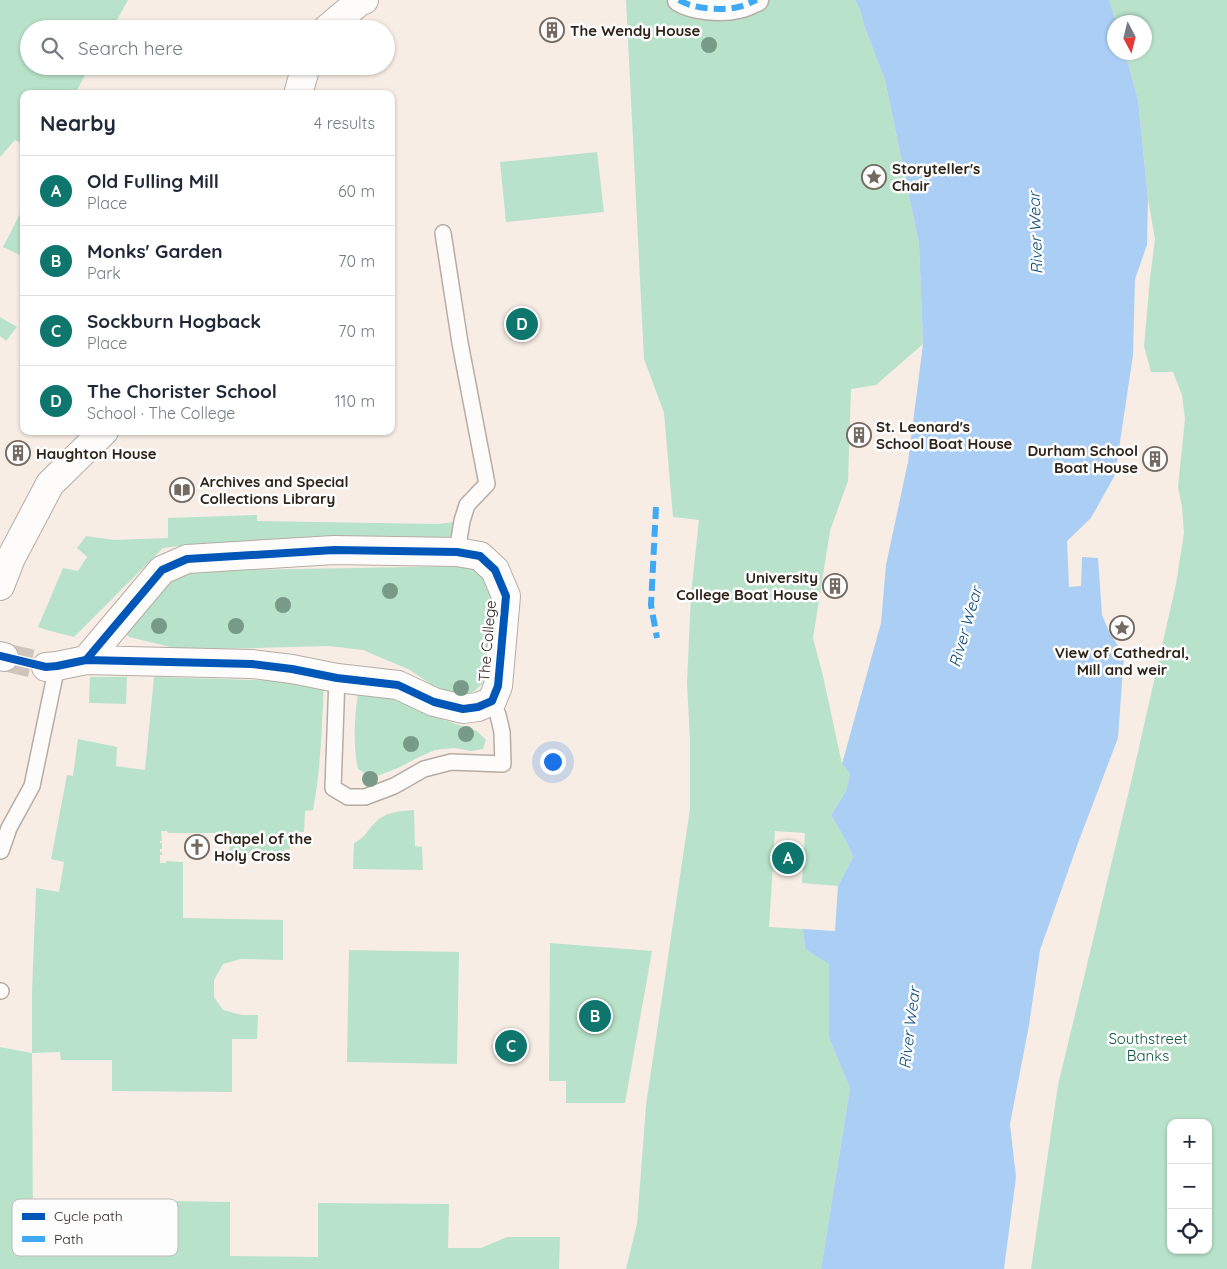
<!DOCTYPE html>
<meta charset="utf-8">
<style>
body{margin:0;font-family:Quicksand,sans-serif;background:#f2f2f3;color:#1f2937}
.controls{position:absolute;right:15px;bottom:15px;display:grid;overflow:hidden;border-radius:10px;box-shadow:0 1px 4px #0004}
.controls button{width:45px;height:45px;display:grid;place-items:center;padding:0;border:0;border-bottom:1px solid #e0e1e3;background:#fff;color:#1f2937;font:25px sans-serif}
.compass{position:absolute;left:1107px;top:15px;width:45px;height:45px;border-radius:50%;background:#fff;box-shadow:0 1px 4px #0004;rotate:173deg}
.you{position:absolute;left:552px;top:761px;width:18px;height:18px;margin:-12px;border:4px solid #fff;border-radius:50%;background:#1a73e8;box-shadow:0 0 0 8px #1a73e833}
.badge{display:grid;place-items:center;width:32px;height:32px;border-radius:50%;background:#0f766e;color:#fff;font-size:16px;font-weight:700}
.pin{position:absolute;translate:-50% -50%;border:2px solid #fff;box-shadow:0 1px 5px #0006}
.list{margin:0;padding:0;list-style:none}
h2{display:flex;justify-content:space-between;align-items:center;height:65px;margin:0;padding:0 20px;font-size:21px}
h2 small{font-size:16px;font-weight:400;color:#747a83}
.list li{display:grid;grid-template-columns:32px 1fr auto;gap:15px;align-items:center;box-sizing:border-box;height:70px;padding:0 20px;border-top:1px solid #e0e1e3}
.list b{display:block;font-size:19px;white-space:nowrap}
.list p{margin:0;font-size:16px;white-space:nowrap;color:#747a83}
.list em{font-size:16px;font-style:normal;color:#747a83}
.icon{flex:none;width:28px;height:28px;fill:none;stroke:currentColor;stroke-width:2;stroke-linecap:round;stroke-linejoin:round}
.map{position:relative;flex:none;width:1227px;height:1269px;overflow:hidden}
.search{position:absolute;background:#fff;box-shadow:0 1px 4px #0004;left:20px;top:20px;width:375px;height:55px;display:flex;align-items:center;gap:12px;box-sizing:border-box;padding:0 18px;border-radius:28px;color:#747a83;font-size:19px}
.panel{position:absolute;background:#fff;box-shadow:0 1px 4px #0004;left:20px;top:90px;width:375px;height:345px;border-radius:10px}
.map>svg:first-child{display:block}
</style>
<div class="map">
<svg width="1227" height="1269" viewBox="0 0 1227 1269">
<rect width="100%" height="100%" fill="#f7ede5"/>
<g fill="#b9e2ca" fill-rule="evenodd">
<polygon points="0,0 128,0 112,29 29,29 29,66 90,66 75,94 24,94 24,145 15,140 0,157"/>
<polygon points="626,0 855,0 860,10 865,28 885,80 919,244 923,344 876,385 851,389 848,481 830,531 813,638 823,676 842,764 850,774 846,791 831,815 846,841 853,857 838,886 802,883 805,833 775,831 769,927 803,929 805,949 829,963 829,1038 850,1088 821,1269 626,1269 637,1224 646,1105 690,809 690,740 687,683 691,594 699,520 673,517 664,413 644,359"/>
<path d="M 1109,0 L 1227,0 L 1227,1269 L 1031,1269 L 1058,1085 L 1132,778 L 1176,584 L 1184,533 L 1182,506 L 1178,487 L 1185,419 L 1182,395 L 1173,372 L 1151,372 L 1144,346 L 1150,278 L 1155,239 L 1148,199 L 1138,99 L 1125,53 L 1144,52 L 1144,22 L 1116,22 ZM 1171,1123 L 1208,1123 L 1208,1250 L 1171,1250 Z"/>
<polygon points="597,152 604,212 506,222 500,162"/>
<polygon points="24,206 24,257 3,247"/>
<polygon points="0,317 17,327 6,341 0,336"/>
<polygon points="257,515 257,521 439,524 454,522 451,541 187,545 163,548 74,637 47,630 38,627 63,568 78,571 87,557 77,548 86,536 114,540 168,538 168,518"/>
<polygon points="468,566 483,575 493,586 490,653 482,684 472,693 458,694 435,687 410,670 363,650 329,646 183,650 129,637 125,632 170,576 188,571"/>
<polygon points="90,677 127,677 126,704 89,703"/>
<path d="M 154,677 L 324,682 C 322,725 321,768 313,810 L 305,811 L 304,832 L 290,832 L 290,849 L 284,850 L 284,856 L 248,855 L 248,853 L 245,851 L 241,851 L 238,855 L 229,855 L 230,831 L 224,831 L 224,833 L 168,833 L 167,831 L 161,831 L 162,841 L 160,841 L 160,843 L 162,843 L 162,849 L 160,849 L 160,852 L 162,852 L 162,855 L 160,855 L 160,863 L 166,863 L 166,861 L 183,862 L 183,918 L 283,920 L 283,960 L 241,959 L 223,964 L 214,980 L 214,997 L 223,1010 L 242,1015 L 258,1015 L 257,1039 L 232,1039 L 232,1092 L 112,1091 L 112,1060 L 61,1060 L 60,1052 L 32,1053 L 33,1226 L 39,1230 L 44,1237 L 59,1237 L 60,1231 L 102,1231 L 103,1238 L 117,1239 L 122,1232 L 123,1227 L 127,1225 L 127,1219 L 122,1212 L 112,1210 L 112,1200 L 230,1202 L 230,1256 L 318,1257 L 318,1203 L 449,1204 L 448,1248 L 481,1248 L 507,1237 L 560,1237 L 559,1269 L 0,1269 L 0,1047 L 32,1053 L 32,992 L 36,888 L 59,892 L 64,862 L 51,859 L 67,775 L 73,776 L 78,739 L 117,747 L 116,766 L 145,770 Z"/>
<path d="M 368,687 L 418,706 L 438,718 L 477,731 L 486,740 L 483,749 L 471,751 L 454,748 L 435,750 L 419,757 L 398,768 L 377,776 L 368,775 L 358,769 C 353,745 354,718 358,694 Z"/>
<path d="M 414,810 L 415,846 L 422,847 L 423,870 L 353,869 L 354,843 C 367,836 365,833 374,824 C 384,812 399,811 414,810 Z"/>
<polygon points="550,943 652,951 625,1103 566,1103 566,1081 549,1081"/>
<polygon points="349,950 459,952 457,1064 347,1062"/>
</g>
<polygon fill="#aacef4" points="855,0 1109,0 1116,22 1114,22 1114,52 1125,53 1138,99 1148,199 1147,245 1135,279 1133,355 1115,475 1091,518 1067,541 1069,587 1081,586 1082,557 1098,558 1102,615 1110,634 1124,654 1118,738 1078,843 1040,950 1029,1025 1010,1124 1016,1177 1004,1269 821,1269 850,1088 829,1038 829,964 805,949 803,929 835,931 838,886 853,857 846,841 831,815 846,791 850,774 842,764 881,623 886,565 908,462 923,344 919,244 885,80 865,28 860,10"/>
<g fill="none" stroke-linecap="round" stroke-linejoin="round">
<polyline stroke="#cfc5bc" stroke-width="28" stroke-dasharray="28 14" stroke-linecap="butt" points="4,657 46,667"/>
<defs>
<g id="service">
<polyline points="443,233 460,343 487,484 467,505 462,521 457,552"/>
<polyline points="337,678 333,788 348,797 365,797 394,786 424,769 451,762 503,764 502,732 498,715 492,701"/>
<polyline points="1,851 9,828 32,786 57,666"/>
<polyline points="0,991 1,991"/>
</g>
<path id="pedestrian" d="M 679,0 C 693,9 722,11 738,7 C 745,6 751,2 757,0"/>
<g id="minor">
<polyline points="327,29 360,1 364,0"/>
<polyline points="298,94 306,66"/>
<polyline points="0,586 11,558 50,484 104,431"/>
<polyline points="0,656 4,657"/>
<polyline points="46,667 57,666 86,660 252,664 292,669 337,678 398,685 434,702 463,709 478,707 492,701 498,686 506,596 495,570 480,556 457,552 334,550 187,559 162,570 86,660"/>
</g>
</defs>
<use href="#service" stroke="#b6aca4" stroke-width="18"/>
<use href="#pedestrian" stroke="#b6aca4" stroke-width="25"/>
<use href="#minor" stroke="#b6aca4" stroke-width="30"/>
<use href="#service" stroke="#fefcfb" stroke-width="15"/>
<use href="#pedestrian" stroke="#fefcfb" stroke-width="22"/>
<use href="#minor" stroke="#fefcfb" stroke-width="28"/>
<g stroke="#3fa9f5" stroke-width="6" stroke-dasharray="12 6" stroke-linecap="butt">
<path d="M 679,0 C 693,9 722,11 738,7 C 745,6 751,2 757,0"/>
<polyline points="656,507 651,605 657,638"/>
</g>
<defs>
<polyline id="cycleway" points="0,656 46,667 57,666 86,660 252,664 292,669 337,678 398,685 434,702 463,709 478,707 492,701 498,686 506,596 495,570 480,556 457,552 334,550 187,559 162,570 86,660"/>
</defs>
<use href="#cycleway" stroke="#fdfdfd" stroke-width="11"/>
<use href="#cycleway" stroke="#0057b8" stroke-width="8"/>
</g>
<g fill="#789a88">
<circle cx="709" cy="45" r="8"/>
<circle cx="390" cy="591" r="8"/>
<circle cx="283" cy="605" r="8"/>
<circle cx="159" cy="626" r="8"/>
<circle cx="236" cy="626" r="8"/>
<circle cx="461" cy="688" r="8"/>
<circle cx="466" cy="734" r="8"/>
<circle cx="411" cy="744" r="8"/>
<circle cx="370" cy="779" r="8"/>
</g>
<defs>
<symbol id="building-ring" viewBox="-11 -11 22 22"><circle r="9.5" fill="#fdfdfd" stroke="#756a61" stroke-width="1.5"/><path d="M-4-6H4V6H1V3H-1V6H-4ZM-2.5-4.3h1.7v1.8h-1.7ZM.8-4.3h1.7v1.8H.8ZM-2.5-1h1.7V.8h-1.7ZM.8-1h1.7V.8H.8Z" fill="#756a61"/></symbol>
<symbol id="sight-ring" viewBox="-11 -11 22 22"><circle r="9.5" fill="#fdfdfd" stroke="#756a61" stroke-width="1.5"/><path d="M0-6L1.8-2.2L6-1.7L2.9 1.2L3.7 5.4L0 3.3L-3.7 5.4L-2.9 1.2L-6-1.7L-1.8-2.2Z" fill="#756a61"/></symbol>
<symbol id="library-ring" viewBox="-11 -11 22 22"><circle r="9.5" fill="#fdfdfd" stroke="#756a61" stroke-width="1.5"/><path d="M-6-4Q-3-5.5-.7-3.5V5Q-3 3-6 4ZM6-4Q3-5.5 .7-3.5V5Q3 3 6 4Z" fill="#756a61"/></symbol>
<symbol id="church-ring" viewBox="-11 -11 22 22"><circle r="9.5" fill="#fdfdfd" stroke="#756a61" stroke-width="1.5"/><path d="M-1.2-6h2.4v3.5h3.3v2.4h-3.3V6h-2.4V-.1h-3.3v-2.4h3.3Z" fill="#756a61"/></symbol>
</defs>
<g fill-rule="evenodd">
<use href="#building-ring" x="538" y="16" width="28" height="28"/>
<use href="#sight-ring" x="860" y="163" width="28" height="28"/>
<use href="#building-ring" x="845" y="421" width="28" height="28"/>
<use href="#building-ring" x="4" y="439" width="28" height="28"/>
<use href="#building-ring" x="1141" y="445" width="28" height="28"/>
<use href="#library-ring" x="168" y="476" width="28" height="28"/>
<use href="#building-ring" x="821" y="572" width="28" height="28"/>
<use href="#sight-ring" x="1108" y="614" width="28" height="28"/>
<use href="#church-ring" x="183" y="833" width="28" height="28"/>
</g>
<g text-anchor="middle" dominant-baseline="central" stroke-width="5" stroke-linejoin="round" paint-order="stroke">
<g font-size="15" font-weight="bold" fill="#2f241a" stroke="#fdfdfd" text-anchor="start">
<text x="570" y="30">The Wendy House</text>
<text x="892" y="168">Storyteller's<tspan x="892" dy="17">Chair</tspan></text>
<text x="876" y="426">St. Leonard's<tspan x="876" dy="17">School Boat House</tspan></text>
<text x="1138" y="450" text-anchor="end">Durham School<tspan x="1138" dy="17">Boat House</tspan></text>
<text x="36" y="453">Haughton House</text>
<text x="200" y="481">Archives and Special<tspan x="200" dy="17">Collections Library</tspan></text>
<text x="818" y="577" text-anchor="end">University<tspan x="818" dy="17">College Boat House</tspan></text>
<text x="1122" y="652" text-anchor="middle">View of Cathedral,<tspan x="1122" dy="17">Mill and weir</tspan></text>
<text x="214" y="838">Chapel of the<tspan x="214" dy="17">Holy Cross</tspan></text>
</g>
<g font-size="15" fill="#2f241a" stroke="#fdfdfd">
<text transform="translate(487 641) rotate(-85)">The College</text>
</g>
<g font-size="15" fill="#11563c" stroke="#fdfdfd">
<text x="1148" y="1038">Southstreet<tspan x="1148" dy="17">Banks</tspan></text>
</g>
<g font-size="16" font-style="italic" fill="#09487c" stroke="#fdfdfd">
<text transform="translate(1035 233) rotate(-92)">River Wear</text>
<text transform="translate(965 627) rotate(-74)">River Wear</text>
<text transform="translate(909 1028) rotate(-83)">River Wear</text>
</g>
</g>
<rect x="12" y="1199" width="166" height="57" rx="8" fill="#fdfdfd" stroke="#bfbcb9" stroke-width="1"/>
<rect x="22" y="1213" width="23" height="7" fill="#0057b8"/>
<rect x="22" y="1236" width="23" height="6" fill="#3fa9f5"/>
<g font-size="14" fill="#2f241a">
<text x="54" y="1221">Cycle path</text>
<text x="54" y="1244">Path</text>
</g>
</svg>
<div class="controls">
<button>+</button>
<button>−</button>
<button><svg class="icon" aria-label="locate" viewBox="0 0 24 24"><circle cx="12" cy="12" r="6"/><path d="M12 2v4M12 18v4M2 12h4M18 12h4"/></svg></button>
</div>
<svg class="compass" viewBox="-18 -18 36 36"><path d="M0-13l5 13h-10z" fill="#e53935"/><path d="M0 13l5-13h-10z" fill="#747a83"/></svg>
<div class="you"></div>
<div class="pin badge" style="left:788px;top:858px">A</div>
<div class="pin badge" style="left:595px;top:1016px">B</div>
<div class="pin badge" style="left:511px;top:1046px">C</div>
<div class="pin badge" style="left:522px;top:324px">D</div>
<div class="search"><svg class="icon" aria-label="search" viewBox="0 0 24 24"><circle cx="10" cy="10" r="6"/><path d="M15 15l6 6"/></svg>Search here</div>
<section class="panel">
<h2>Nearby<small>4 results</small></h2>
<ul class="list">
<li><span class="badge">A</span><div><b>Old Fulling Mill</b><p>Place</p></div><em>60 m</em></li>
<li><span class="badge">B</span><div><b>Monks' Garden</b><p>Park</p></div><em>70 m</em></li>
<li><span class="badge">C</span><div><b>Sockburn Hogback</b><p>Place</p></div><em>70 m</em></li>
<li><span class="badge">D</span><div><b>The Chorister School</b><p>School · The College</p></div><em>110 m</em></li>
</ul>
</section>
</div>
